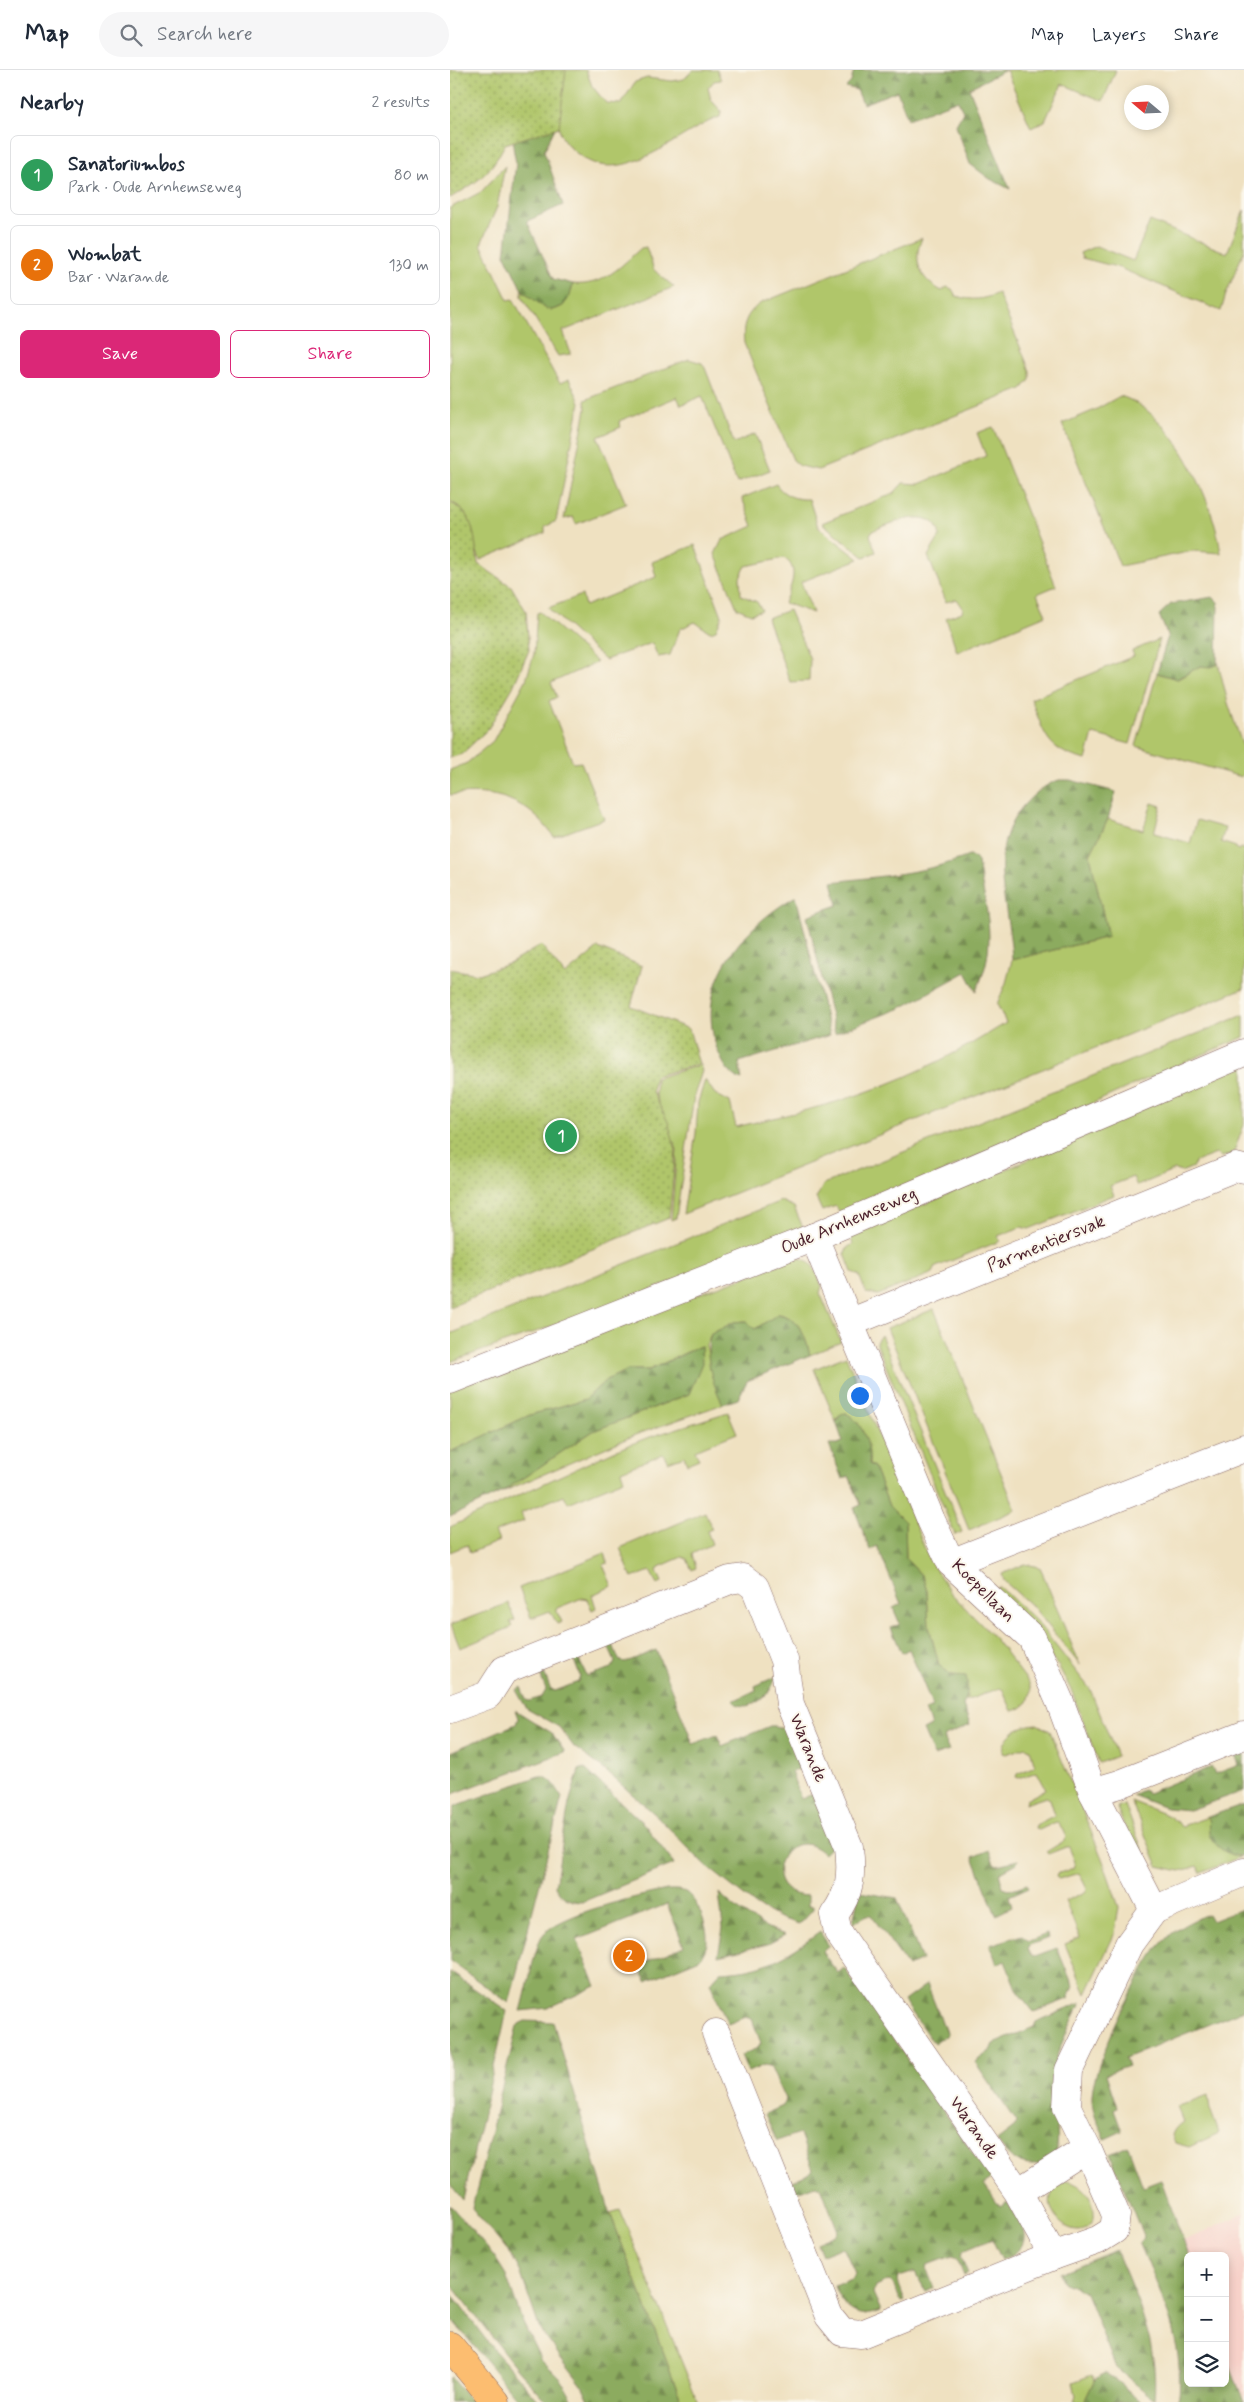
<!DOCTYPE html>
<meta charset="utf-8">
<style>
body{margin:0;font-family:Mynerve,sans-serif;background:#f6f6f7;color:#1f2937}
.controls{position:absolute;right:15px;bottom:15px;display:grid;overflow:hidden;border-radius:8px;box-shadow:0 2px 8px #0003}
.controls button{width:45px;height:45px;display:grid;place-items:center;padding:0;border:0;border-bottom:1px solid #e0e1e3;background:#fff;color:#1f2937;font:25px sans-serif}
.compass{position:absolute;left:674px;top:15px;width:45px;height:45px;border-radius:50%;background:#fff;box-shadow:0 2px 8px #0003;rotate:289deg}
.you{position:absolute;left:409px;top:1325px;width:18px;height:18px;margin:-12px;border:4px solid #fff;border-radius:50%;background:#1a73e8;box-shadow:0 0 0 8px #1a73e833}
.badge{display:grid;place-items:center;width:32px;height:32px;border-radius:50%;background:#db2777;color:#fff;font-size:16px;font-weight:700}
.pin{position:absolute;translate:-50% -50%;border:2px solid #fff;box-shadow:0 1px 5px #0006}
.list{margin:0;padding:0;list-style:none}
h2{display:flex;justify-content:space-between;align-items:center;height:65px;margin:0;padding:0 20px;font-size:21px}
h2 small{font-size:16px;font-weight:400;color:#747a83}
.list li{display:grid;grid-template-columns:32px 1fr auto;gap:15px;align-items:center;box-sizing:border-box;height:80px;margin:0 10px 10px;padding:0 10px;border:1px solid #e0e1e3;border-radius:8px}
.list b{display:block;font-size:19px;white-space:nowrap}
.list p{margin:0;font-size:16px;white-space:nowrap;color:#747a83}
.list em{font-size:16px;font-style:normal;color:#747a83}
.actions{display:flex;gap:10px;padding:15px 20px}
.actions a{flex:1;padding:11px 0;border:1px solid #db2777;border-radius:8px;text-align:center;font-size:18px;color:#db2777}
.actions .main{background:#db2777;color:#fff}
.icon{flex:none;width:28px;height:28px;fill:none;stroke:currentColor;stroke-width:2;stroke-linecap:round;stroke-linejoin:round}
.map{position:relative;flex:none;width:794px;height:2332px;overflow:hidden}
header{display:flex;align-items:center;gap:30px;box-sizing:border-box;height:70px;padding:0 25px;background:#fff;border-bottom:1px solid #e0e1e3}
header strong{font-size:24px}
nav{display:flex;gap:28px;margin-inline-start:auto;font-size:18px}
.search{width:350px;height:45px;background:#f6f6f7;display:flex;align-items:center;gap:12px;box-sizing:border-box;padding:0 18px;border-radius:28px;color:#747a83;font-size:19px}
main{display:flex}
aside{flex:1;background:#fff}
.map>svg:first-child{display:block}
</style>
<header>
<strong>Map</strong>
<div class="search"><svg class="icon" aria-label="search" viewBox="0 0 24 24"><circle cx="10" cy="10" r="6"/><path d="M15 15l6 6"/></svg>Search here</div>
<nav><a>Map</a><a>Layers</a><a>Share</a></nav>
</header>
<main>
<aside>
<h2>Nearby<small>2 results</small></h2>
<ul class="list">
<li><span class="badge" style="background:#2e9e5b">1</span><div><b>Sanatoriumbos</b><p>Park · Oude Arnhemseweg</p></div><em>80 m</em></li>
<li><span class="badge" style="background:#e8710a">2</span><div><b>Wombat</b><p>Bar · Warande</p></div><em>130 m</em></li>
</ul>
<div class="actions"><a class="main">Save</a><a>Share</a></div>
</aside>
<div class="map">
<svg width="794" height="2332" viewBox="0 0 794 2332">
<defs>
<pattern id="forest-firs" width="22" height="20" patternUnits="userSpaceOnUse" patternTransform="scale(1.25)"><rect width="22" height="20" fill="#8cab5f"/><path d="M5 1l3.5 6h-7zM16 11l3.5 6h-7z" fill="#748b4f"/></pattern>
<pattern id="park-dots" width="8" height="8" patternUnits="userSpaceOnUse" patternTransform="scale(1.25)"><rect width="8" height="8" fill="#b0c66b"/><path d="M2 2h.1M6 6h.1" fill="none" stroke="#91a058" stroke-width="1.8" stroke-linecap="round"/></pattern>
</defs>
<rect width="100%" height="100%" fill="#fbf7ec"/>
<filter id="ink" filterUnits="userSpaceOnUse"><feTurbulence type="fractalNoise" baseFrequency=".02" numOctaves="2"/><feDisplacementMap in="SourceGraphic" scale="10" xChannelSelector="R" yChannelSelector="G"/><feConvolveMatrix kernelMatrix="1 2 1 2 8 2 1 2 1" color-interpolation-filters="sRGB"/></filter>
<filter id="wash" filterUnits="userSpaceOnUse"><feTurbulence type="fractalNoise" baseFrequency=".0096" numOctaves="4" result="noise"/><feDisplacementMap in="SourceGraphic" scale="20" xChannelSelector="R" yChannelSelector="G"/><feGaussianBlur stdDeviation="1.12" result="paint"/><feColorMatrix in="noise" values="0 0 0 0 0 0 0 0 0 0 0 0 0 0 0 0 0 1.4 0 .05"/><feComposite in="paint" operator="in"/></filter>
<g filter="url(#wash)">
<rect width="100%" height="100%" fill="#efe1c1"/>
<polygon fill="#f7d1c9" points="794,2143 794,2329 775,2280 775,2186 739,2186 734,2171"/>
<g fill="#b0c66b" stroke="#7d724b">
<path d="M 112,0 L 136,0 L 142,16 L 156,33 L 171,34 L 185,12 L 197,8 L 222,11 L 234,9 L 243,0 L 267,0 L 271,10 L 264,11 L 258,18 L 261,30 L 271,41 L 270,47 C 228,61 174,120 129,85 C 120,78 111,70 109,58 C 106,40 111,18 112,0 Z"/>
<polygon points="556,0 666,0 653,31 612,14 595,51 581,58"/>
<polygon points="55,96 47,137 31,174 58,230 63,229 106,307 110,313 119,309 130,332 106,451 95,457 95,463 30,490 11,438 0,431 0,138 31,122"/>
<polygon points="794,140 794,181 776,224 771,241 667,197 632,188 630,183 646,176 683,191 700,151 777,183"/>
<path d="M 472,168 C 462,191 470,210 492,221 L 497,217 L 502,219 L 506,226 C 522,231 533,230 548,223 L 580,301 L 580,310 L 572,319 L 368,400 L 350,396 L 343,390 L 294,273 C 292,255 296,243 311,233 Z"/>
<path d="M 196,177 L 204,200 L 224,217 L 113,261 L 121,284 L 108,286 L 72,227 L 72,220 C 95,238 112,254 123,214 C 153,217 171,196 191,178 Z"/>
<polygon points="239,289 252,293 255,298 284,373 305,364 320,400 287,413 252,326 231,335 227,327 169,351 171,357 148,367 176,434 126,454 123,447 114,449 136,339 135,330"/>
<path d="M 670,326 C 724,342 764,432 771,483 L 743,481 L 670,496 L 612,354 L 645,340 Z"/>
<path d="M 543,357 L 606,516 L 587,524 L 596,545 L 507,582 L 496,548 L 512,542 L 513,538 L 507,529 L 496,532 L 478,486 L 490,466 C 484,433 440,454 422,461 L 420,465 L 426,482 L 414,487 L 372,453 L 444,423 L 453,413 L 469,414 L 536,386 L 527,363 Z"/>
<path d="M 326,414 C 333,425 346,430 359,429 L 368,457 L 409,489 L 351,512 L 363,543 L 334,533 C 340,518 351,499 334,488 L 296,496 L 290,507 L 291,525 L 307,532 L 312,540 L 301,544 L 287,538 L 265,484 L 272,470 L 303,456 L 292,428 Z"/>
<polygon points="245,475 272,546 266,560 260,562 245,552 230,559 220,585 208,587 202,573 155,590 98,538 132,525 135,536 206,507 202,492"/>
<polygon points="339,540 360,589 359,611 340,612 317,548"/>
<path d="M 90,542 L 147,592 L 101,613 L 107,627 L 99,631 L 123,693 L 131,692 L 154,749 L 104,767 C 77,729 45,719 0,725 L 0,700 L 17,693 L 43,671 L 76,610 L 84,584 L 87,543 Z"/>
<path d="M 710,569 L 680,674 L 643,664 L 636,690 C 595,680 595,664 581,629 L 684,586 L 682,581 Z"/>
<polygon points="768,592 778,633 794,680 794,703 791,707 686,676 707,603 728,609 750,596 766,595"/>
<path d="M 702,733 L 711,736 L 704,763 L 740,773 L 747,750 L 775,758 L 771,772 L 786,777 L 786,779 L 789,780 L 790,778 L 794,779 L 794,918 L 233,1144 L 246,1063 L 248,1032 L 255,1010 L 265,1024 L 280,1032 L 286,1057 C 330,1046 376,1037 419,1021 C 467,1004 513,980 556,953 L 547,934 L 556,913 L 562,890 L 658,867 L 640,785 L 658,749 L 693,760 Z"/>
<path d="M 794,945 L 794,967 C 658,1023 527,1090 391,1145 L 386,1136 L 372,1141 L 366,1128 L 374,1114 Z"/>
<polygon points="794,993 794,1055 783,1084 771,1087 766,1084 745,1092 743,1097 731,1102 725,1100 687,1116 683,1107 660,1116 664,1125 579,1159 571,1157 548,1166 550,1171 486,1197 483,1203 428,1225 416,1223 409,1205 402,1202 395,1184 397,1178 403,1174 400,1166 592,1084"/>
<polygon points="250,995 252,1001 244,1026 226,1148 221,1150 227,1080 205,1024 206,1008"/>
<polygon points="331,1131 344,1137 354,1160 162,1235 0,1292 0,1264"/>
<path d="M 346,1188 C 363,1188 366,1203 372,1216 L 370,1223 L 391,1272 L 360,1285 C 355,1266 350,1248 329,1244 L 305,1259 L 295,1251 L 284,1252 L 261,1264 L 256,1275 L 265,1314 L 273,1334 L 185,1365 L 52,1422 L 143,1361 L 239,1324 L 250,1276 L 199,1300 L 178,1300 L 156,1310 L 136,1329 L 80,1345 L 0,1382 L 0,1316 Z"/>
<polygon points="484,1239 566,1440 519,1460 437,1258"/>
<polygon points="431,1265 512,1462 505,1465 426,1272"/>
<polygon points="396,1286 480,1491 501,1523 546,1570 579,1613 581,1621 578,1632 571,1638 562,1641 553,1620 550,1618 515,1631 517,1626 511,1606 501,1605 489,1595 479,1557 477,1521 472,1506 456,1489 455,1452 439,1436 424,1397 419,1395 416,1372 407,1351 388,1347 386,1352 364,1299"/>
<polygon points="278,1342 287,1363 245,1380 249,1389 237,1394 234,1386 218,1392 213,1384 171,1401 174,1410 118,1433 114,1425 71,1443 74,1451 45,1462 49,1471 20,1483 17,1475 0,1482 0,1457 164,1381 194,1369"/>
<polygon points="255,1442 262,1459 257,1461 262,1474 242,1484 246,1498 242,1500 237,1489 232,1487 209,1497 207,1501 212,1512 207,1514 200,1501 182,1508 170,1478"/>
<polygon points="155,1483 158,1493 153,1495 162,1516 142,1525 146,1538 142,1540 137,1529 132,1528 107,1538 107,1542 112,1552 107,1554 100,1541 81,1548 69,1518"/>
<polygon points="575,1494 590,1497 630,1595 584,1538 554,1511 552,1504"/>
<polygon points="550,1517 587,1552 640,1619 667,1686 649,1693 622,1622 609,1597 543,1520"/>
<polygon points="58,1533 65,1550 60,1552 62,1557 10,1578 1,1555"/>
<path d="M 587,1654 L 600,1661 L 653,1791 L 669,1837 L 665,1863 L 636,1924 L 615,1874 L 630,1868 L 615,1831 L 635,1822 L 637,1819 L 629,1803 L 609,1809 L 606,1807 L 607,1804 L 623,1798 L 625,1792 L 619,1777 L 616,1777 L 598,1784 L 596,1782 L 614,1771 L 616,1767 L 609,1753 L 606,1752 L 589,1760 L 585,1758 L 586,1755 L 605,1745 L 600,1729 L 596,1727 L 575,1734 L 576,1730 L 596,1719 L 587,1702 L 569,1708 L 566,1707 L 567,1704 L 585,1696 L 580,1679 L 576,1677 L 556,1684 L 553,1683 C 553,1664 570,1655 587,1654 Z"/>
<path d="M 681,1731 L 719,1746 L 732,1756 L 758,1747 C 760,1769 767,1781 790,1787 L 751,1803 L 747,1796 L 730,1801 L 708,1796 Z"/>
<polygon points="675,1735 700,1800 686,1785 667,1738"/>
<path d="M 758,2025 L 760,2039 L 769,2063 L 739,2077 L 725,2073 L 722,2065 C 724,2059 728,2055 733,2052 L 727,2037 Z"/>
<path d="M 613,2111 C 630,2111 644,2127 644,2144 C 645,2149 642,2153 638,2157 C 617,2171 581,2132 613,2111 Z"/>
<polygon points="170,2140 248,2332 232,2332 160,2143"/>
<polygon points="642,2305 645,2309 634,2332 624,2332 626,2326 623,2312"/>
</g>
<g fill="url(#forest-firs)" stroke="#6b6545">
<polygon points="404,0 556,0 519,18 560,119 540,109 520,94 506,55 513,42 508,30 458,49 447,21 413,34 407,20 396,17 401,12"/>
<polygon points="69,45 105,58 94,81 113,135 77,151 103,209 123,214 120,226 113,236 102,240 96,239 72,220 55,185 66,93 63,77"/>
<polygon points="763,527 768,532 767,595 761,597 750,596 727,609 707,603 718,566 709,545 721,534"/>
<path d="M 609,710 L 620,710 L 666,722 L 658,749 L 640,785 L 658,867 L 562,890 C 560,836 534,783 573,736 C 584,724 594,715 609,710 Z"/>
<path d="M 519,786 L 526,788 L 528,792 C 536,841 549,874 526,921 L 516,902 L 451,938 L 385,963 L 357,846 L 388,835 L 382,812 C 431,806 472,804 519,786 Z"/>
<path d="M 346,826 L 380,965 L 289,992 L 292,1010 C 278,1006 272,991 267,979 C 244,912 292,858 346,826 Z"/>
<path d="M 328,1244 C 350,1248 355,1266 360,1285 L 297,1311 L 288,1329 L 273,1334 C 263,1316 253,1284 261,1264 L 284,1252 L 295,1251 L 305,1259 Z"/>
<polygon points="251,1276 252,1293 239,1324 143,1361 52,1422 0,1447 0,1382 80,1345 136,1329 156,1310 178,1300 199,1300"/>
<path d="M 395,1343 C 413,1350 421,1378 419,1394 L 424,1397 L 439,1436 L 455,1452 L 456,1489 L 472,1506 L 477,1521 L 479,1557 L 489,1595 L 501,1605 L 516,1606 C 518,1615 518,1627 513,1635 L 520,1655 L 495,1666 L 494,1670 L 499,1681 L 484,1686 L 473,1660 L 481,1656 L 475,1640 L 483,1637 L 459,1579 L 452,1583 L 441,1558 L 450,1554 L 443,1538 L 451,1534 L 427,1476 L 420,1480 L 404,1438 L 411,1435 L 399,1406 L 392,1409 L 379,1374 L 387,1374 L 393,1372 L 386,1352 L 391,1344 Z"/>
<path d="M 162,1572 L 169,1590 L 174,1593 L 206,1580 L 243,1674 L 267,1665 L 272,1676 L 320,1656 C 342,1654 346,1682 353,1698 L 341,1702 L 351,1729 L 363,1724 L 384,1774 L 374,1784 C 335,1747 303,1825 358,1826 L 358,1836 L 363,1836 L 363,1839 L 349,1854 L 330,1848 L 307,1836 L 255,1795 L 207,1746 L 150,1696 L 124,1677 L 109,1657 L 77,1639 L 66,1620 L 71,1617 L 76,1630 L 79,1631 L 92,1627 L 96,1620 L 89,1602 L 93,1600 L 100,1618 L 105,1621 L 128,1612 L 130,1606 L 123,1588 L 127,1586 L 137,1606 L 162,1598 L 165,1592 L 157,1574 Z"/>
<path d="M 325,1607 C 324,1624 297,1646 283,1631 L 306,1620 L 305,1616 Z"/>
<polygon points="65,1640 102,1663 115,1682 0,1725 0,1682 66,1654 68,1648"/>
<polygon points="794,1684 794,1721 739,1740 716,1738 682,1725 693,1720 698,1723 762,1697 765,1704 789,1695 786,1687"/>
<path d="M 134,1698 L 195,1755 L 224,1794 L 132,1832 C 118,1831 112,1828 105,1816 L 119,1733 L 129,1700 Z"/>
<path d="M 89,1706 C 102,1707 106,1717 112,1727 L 59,1933 L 0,1891 L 0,1757 L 5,1736 Z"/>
<path d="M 794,1734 L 794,1785 C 782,1790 762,1775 759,1763 C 758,1758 759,1752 758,1747 Z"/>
<polygon points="539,1780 544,1793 547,1795 568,1790 567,1793 549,1803 553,1818 559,1820 577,1814 579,1817 559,1826 562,1837 546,1845 523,1787"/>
<path d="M 217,1820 C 224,1820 231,1819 237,1823 C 248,1832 258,1856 257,1870 C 257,1877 254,1883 250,1889 L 196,1911 L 189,1895 L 234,1876 L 217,1834 L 127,1870 L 146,1916 L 98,1938 L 71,1941 C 76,1925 85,1877 92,1866 C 107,1844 189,1826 217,1820 Z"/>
<polygon points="409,1822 447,1828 472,1890 458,1896 421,1845 417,1845 403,1853"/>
<path d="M 269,1823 C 289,1842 309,1856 335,1865 L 318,1874 L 268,1886 L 273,1858 Z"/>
<path d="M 794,1838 L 794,1940 L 675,1988 L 678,1996 L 656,2004 L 667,2037 L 664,2039 L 672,2061 L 655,2069 C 649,2055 641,2040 642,2025 C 643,1994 690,1900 710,1875 C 723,1860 740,1851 758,1844 L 762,1851 Z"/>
<path d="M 370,1862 L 379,1876 L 372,1882 L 388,1903 L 394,1898 L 541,2109 L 534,2114 L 550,2137 L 557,2132 C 574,2156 587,2175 552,2190 L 542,2169 L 513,2181 L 511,2186 L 518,2204 L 514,2206 L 507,2188 L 502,2186 L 478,2195 L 477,2200 L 484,2218 L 476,2222 L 465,2202 L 449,2207 L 448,2212 L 455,2231 L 452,2232 L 442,2212 L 438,2211 L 425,2217 L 423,2223 L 431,2241 C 408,2251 392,2238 384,2216 L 403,2208 L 405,2203 L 394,2179 L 390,2178 L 372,2185 L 367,2173 L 386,2165 L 388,2161 L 371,2117 L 365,2115 L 347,2122 L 342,2111 L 360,2103 L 363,2099 L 350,2065 L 346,2064 L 327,2071 L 315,2044 L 333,2036 L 335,2029 L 320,1996 L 314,1995 L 298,2002 L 291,1985 L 308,1978 L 311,1973 L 302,1949 L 295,1947 L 278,1954 L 260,1913 L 270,1902 C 315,1900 334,1888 370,1862 Z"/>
<polygon points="597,1864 598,1868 580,1875 578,1879 581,1885 585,1886 607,1878 623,1916 618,1929 584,1942 567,1921 555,1891 547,1894 540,1875 572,1865 579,1871"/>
<polygon points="0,1902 57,1941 13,2130 0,2114"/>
<polygon points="477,1914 497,1965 484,1974 454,1931"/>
<path d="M 631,1933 C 621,1954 608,1977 603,2000 C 601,2010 600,2021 602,2031 C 604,2053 621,2091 584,2095 C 566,2096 557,2084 547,2071 L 565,2057 L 566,2052 L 525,1992 L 540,1981 L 543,1974 L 584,1957 L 586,1952 Z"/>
<polygon points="75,1951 103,1952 160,2143 232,2332 140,2332 132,2315 90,2260 70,2201 63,2188 22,2138 67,1957 69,1954"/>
<path d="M 678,2076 L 693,2117 L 711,2110 L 739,2186 L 738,2313 L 775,2313 L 775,2282 L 794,2332 L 728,2332 C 737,2276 710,2222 689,2172 L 694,2168 L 660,2084 Z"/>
<polygon points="0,2135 44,2186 56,2205 72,2251 90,2288 109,2307 124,2332 97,2332 67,2299 0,2213"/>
<path d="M 666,2180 C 687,2229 709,2275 704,2329 L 666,2298 L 636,2223 L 614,2213 L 610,2203 Z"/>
<polygon points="0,2222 43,2279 90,2332 70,2332 0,2247"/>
<polygon points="657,2303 692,2332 634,2332 645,2309"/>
<polygon points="0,2307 22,2332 0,2332"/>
</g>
<g fill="url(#park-dots)" stroke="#7d724b">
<path d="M 0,0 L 116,0 L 109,57 L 55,74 C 40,104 28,112 0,128 Z"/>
<path d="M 0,433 C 25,441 25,472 28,494 L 61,516 L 76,541 L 79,580 L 63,617 L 38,659 L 12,684 L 0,688 Z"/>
<polygon points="91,875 115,905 148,878 192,896 181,936 239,959 249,994 205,1006 202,1021 218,1052 226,1080 219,1148 0,1237 0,899 29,904 61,893"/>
</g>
</g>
<g filter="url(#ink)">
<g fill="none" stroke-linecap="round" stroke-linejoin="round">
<defs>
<g id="minor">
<polyline points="364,1167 481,1450 501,1493 582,1568 610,1632 643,1722 704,1840"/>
<polyline points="399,1253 786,1097 794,1099"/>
<polyline points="0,1310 364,1167 794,983"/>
<polyline points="501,1493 794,1378"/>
<path d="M 0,1639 L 38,1625 L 54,1600 L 280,1510 L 293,1508 L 305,1517 L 334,1590 L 340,1634 L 399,1777 C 402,1804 401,1822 384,1845 L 388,1862 L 568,2122 L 603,2186 L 648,2170 L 664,2160 L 666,2145 L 637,2078 L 568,2122"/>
<polyline points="643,1722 670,1714 794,1665"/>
<polyline points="704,1840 794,1802"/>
<polyline points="266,1963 379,2246 392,2262 411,2264 603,2186"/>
<polyline points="637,2078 617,2037 619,2000 679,1874 704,1840"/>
</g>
<polyline id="major" points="0,2276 46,2332"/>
</defs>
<use href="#minor" stroke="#846360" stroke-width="29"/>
<use href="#major" stroke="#846360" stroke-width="29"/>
<use href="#minor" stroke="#fff" stroke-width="28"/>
<use href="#major" stroke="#fcbd6f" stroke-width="28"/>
</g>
</g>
<g text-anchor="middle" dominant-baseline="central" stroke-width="4" stroke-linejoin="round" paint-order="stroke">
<g font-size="18" fill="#4a1f2b" stroke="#fbf7ec">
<text transform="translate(399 1151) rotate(-23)">Oude Arnhemseweg</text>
<text transform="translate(596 1174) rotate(-22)">Parmentiersvak</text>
<text transform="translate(533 1521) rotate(45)">Koepellaan</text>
<text transform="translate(358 1678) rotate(68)">Warande</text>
<text transform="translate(524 2058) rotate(55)">Warande</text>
</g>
</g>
</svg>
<div class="controls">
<button>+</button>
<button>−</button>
<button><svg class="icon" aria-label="layers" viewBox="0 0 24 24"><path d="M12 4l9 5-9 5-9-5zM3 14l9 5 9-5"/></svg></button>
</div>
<svg class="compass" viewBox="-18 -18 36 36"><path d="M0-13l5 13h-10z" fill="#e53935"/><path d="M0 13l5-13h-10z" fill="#747a83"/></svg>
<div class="you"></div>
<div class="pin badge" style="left:111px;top:1066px;background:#2e9e5b">1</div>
<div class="pin badge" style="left:179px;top:1886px;background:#e8710a">2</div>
</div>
</main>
